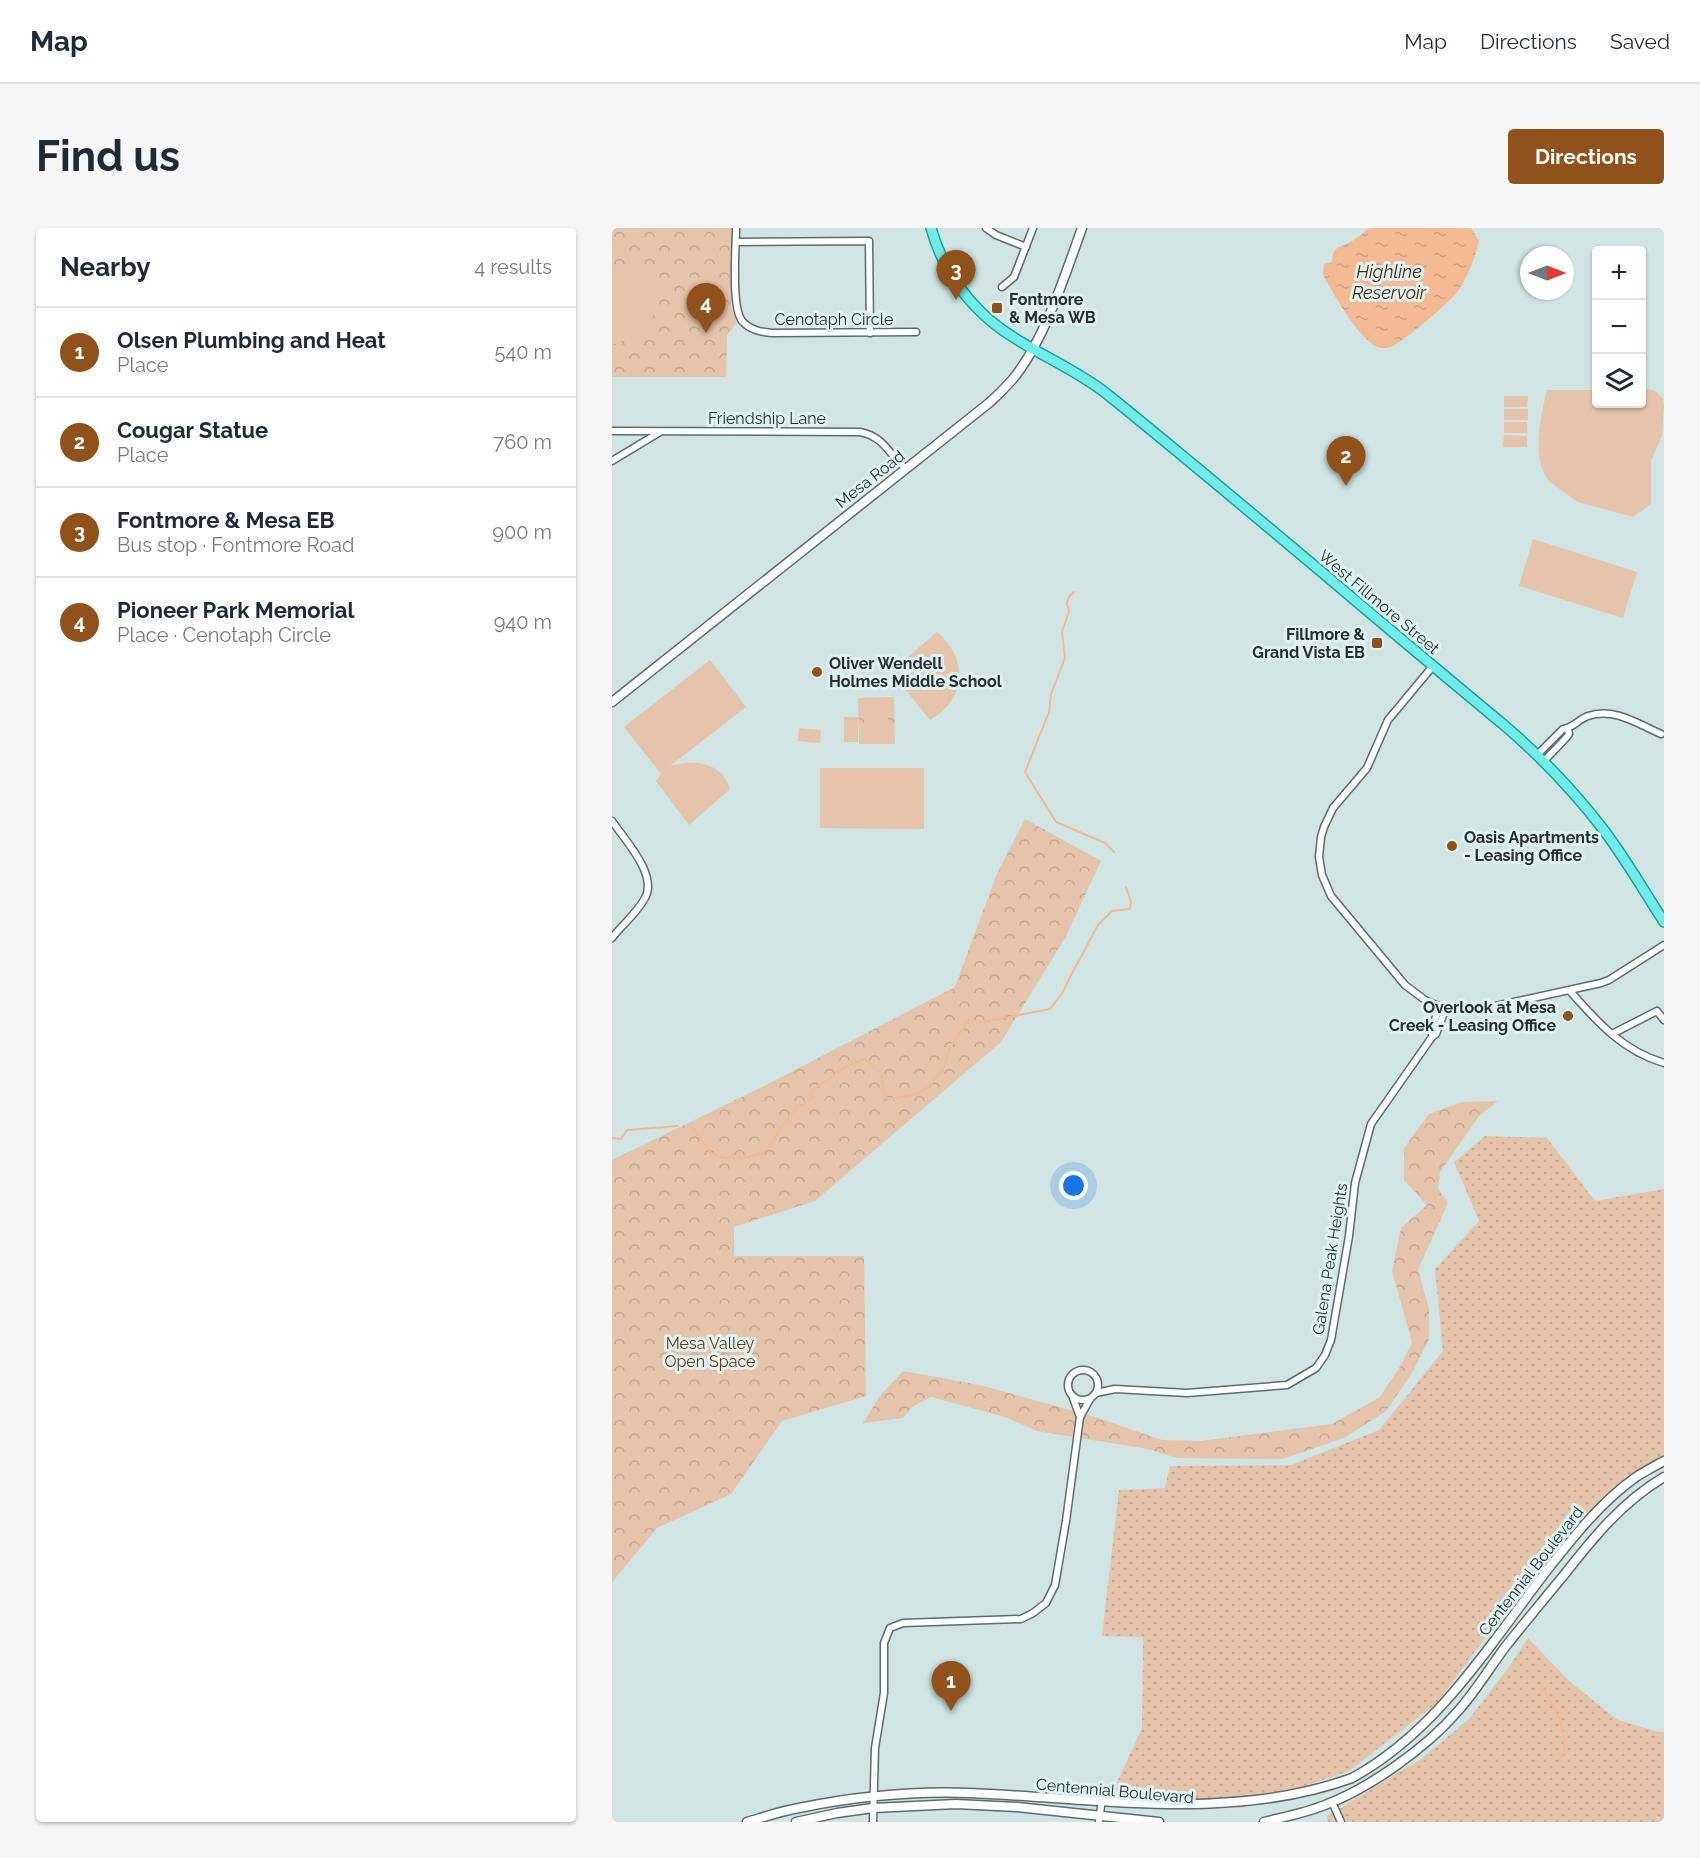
<!DOCTYPE html>
<meta charset="utf-8">
<style>
body{margin:0;font-family:Raleway,sans-serif;background:#f6f6f7;color:#1f2937}
.controls{position:absolute;right:18px;top:18px;display:grid;overflow:hidden;border-radius:6px;box-shadow:0 2px 4px #0004}
.controls button{width:54px;height:54px;display:grid;place-items:center;padding:0;border:0;border-bottom:2px solid #e0e1e3;background:#fff;color:#1f2937;font:30px sans-serif}
.compass{position:absolute;left:908px;top:18px;width:54px;height:54px;border-radius:50%;background:#fff;box-shadow:0 2px 4px #0004;rotate:90deg}
.you{position:absolute;left:462px;top:958px;width:21px;height:21px;margin:-15px;border:4px solid #fff;border-radius:50%;background:#1a73e8;box-shadow:0 0 0 9px #1a73e833}
.badge{display:grid;place-items:center;width:39px;height:39px;border-radius:50%;background:#91511a;color:#fff;font-size:20px;font-weight:700}
.pin{position:absolute;translate:-50% -50px;filter:drop-shadow(0 2px 3px #0008)}
.pin::after{content:'';position:absolute;top:32px;width:21px;height:18px;background:inherit;clip-path:polygon(0 0,100% 0,50% 100%)}
.list{margin:0;padding:0;list-style:none}
h2{display:flex;justify-content:space-between;align-items:center;height:78px;margin:0;padding:0 24px;font-size:26px}
h2 small{font-size:20px;font-weight:400;color:#747a83}
.list li{display:grid;grid-template-columns:39px 1fr auto;gap:18px;align-items:center;box-sizing:border-box;height:90px;padding:0 24px;border-top:2px solid #e0e1e3}
.list b{display:block;font-size:22px;white-space:nowrap}
.list p{margin:0;font-size:20px;white-space:nowrap;color:#747a83}
.list em{font-size:20px;font-style:normal;color:#747a83}
.icon{flex:none;width:33px;height:33px;fill:none;stroke:currentColor;stroke-width:2;stroke-linecap:round;stroke-linejoin:round}
.map{position:relative;flex:none;width:1052px;height:1594px;overflow:hidden;border-radius:6px}
header{display:flex;align-items:center;gap:36px;box-sizing:border-box;height:84px;padding:0 30px;background:#fff;border-bottom:2px solid #e0e1e3}
header strong{font-size:28px}
nav{display:flex;gap:33px;margin-inline-start:auto;font-size:21px}
.intro{display:flex;align-items:center;justify-content:space-between;box-sizing:border-box;height:144px;padding:0 36px}
h1{margin:0;font-size:42px}
.button{padding:15px 27px;border-radius:6px;background:#91511a;color:#fff;font-size:21px;font-weight:700}
main{display:flex;gap:36px;padding:0 36px}
aside{flex:1;background:#fff;border-radius:6px;box-shadow:0 2px 4px #0004}
.map>svg:first-child{display:block}
</style>
<header>
<strong>Map</strong>
<nav><a>Map</a><a>Directions</a><a>Saved</a></nav>
</header>
<div class="intro"><h1>Find us</h1><a class="button">Directions</a></div>
<main>
<aside>
<h2>Nearby<small>4 results</small></h2>
<ul class="list">
<li><span class="badge">1</span><div><b>Olsen Plumbing and Heat</b><p>Place</p></div><em>540 m</em></li>
<li><span class="badge">2</span><div><b>Cougar Statue</b><p>Place</p></div><em>760 m</em></li>
<li><span class="badge">3</span><div><b>Fontmore &amp; Mesa EB</b><p>Bus stop · Fontmore Road</p></div><em>900 m</em></li>
<li><span class="badge">4</span><div><b>Pioneer Park Memorial</b><p>Place · Cenotaph Circle</p></div><em>940 m</em></li>
</ul>
</aside>
<div class="map">
<svg width="1052" height="1594" viewBox="0 0 1052 1594">
<defs>
<pattern id="grass-dots" width="8" height="8" patternUnits="userSpaceOnUse" patternTransform="scale(1.5)"><rect width="8" height="8" fill="#e6c3ab"/><path d="M2 2h.1M6 6h.1" fill="none" stroke="#c5a893" stroke-width="1.8" stroke-linecap="round"/></pattern>
<pattern id="forest-crowns" width="20" height="18" patternUnits="userSpaceOnUse" patternTransform="scale(1.5)"><rect width="20" height="18" fill="#e6c3ab"/><path d="M2 6a3 3 0 1 1 6 0M12 15a3 3 0 1 1 6 0" fill="none" stroke="#c5a893"/></pattern>
<pattern id="water-ripples" width="26" height="14" patternUnits="userSpaceOnUse" patternTransform="scale(1.5)"><rect width="26" height="14" fill="#f2ba92"/><path d="M2 4q2-2 4 0t4 0M15 11q2-2 4 0t4 0" fill="none" stroke="#d0a07e"/></pattern>
</defs>
<rect width="100%" height="100%" fill="#cfe4e3"/>
<g fill="url(#grass-dots)">
<polygon points="873,908 935,910 983,973 1047,962 1052,960 1052,1231 1013,1249 919,1348 825,1475 737,1543 630,1580 518,1572 502,1561 530,1500 531,1409 490,1408 507,1262 553,1260 558,1238 679,1237 767,1202 831,1123 823,1041 867,993 842,934"/>
<polygon points="916,1410 956,1452 1004,1491 1046,1504 1052,1504 1052,1594 716,1594 715,1588 809,1531 857,1491 897,1439"/>
</g>
<g fill="url(#forest-crowns)">
<polygon points="0,0 119,0 119,78 125,95 115,107 114,149 0,149"/>
<polygon points="282,469 283,516 247,516 246,470"/>
<polygon points="413,591 489,633 453,710 389,814 203,973 122,999 122,1028 252,1028 254,1168 170,1193 119,1266 45,1300 0,1354 0,932 154,857 343,759 384,648"/>
<polygon points="886,873 867,888 828,944 826,961 836,975 806,1042 817,1081 817,1111 800,1145 774,1183 732,1210 670,1231 565,1230 536,1221 425,1203 393,1189 319,1169 300,1179 291,1190 251,1195 268,1168 291,1143 368,1157 483,1189 550,1212 588,1213 720,1196 768,1169 789,1137 800,1114 780,1043 789,1000 815,977 792,952 792,920 817,886 850,874"/>
</g>
<g fill="#e6c3ab">
<path d="M 0,39 L 46,40 C 53,78 38,106 0,117 Z"/>
<path d="M 1030,161 L 1041,162 L 1046,165 L 1051,171 L 1052,177 L 1050,208 L 1039,233 L 1039,276 L 1021,289 L 966,274 L 938,254 C 918,233 929,187 935,162 L 984,162 L 984,176 L 1030,176 Z"/>
<polygon points="892,168 916,168 915,179 892,179"/>
<rect x="892" y="181" width="24" height="11"/>
<rect x="892" y="194" width="23" height="11"/>
<polygon points="892,207 915,208 915,219 891,219"/>
<polygon points="921,311 1025,344 1011,390 907,358"/>
<path d="M 325,404 C 357,431 354,472 318,492 L 281,446 L 282,441 Z"/>
<path d="M 98,432 L 134,479 L 58,538 C 81,532 108,532 118,561 L 77,597 L 44,553 L 49,546 L 12,499 Z"/>
<rect x="252" y="472" width="24" height="11"/>
<polygon points="276,486 276,497 252,498 252,487"/>
<rect x="232" y="489" width="14" height="25"/>
<polygon points="187,500 209,502 208,515 186,513"/>
<polygon points="252,501 276,501 277,512 252,512"/>
<polygon points="208,540 312,540 312,601 208,600"/>
</g>
<path fill="url(#water-ripples)" d="M 758,0 L 859,0 L 867,13 C 863,30 856,48 846,63 C 839,74 790,114 779,119 C 775,120 770,121 766,119 C 748,113 723,68 713,51 L 711,45 L 712,36 L 720,34 C 721,18 725,21 738,14 C 745,11 751,4 758,0 Z"/>
<g fill="none" stroke-linecap="round" stroke-linejoin="round">
<g stroke="#f2ba92" stroke-width="2">
<polyline points="462,364 457,369 455,375 457,383 450,404 453,430 439,466 437,484 413,544 444,594 493,615 502,624"/>
<polyline points="82,901 99,925 112,930 136,929 151,925 160,916 167,902 185,879 198,872 203,860 236,837 253,831 269,845 275,872 305,866 316,859 331,842 338,819 357,792 371,794 438,781 451,764 457,751 486,697 500,683 518,681 519,674 514,659"/>
<polyline points="0,910 9,911 15,902 66,898"/>
<path d="M 931,1461 C 943,1480 955,1502 952,1525 L 947,1531"/>
</g>
<defs>
<g id="street">
<path d="M 124,0 C 124,20 119,78 130,93 C 138,102 149,104 160,105 L 304,104"/>
<polyline points="374,0 384,7 414,19"/>
<polyline points="124,14 257,13 258,105"/>
<polyline points="390,59 402,49 421,0"/>
<path d="M 0,203 L 248,204 C 273,209 276,226 294,241"/>
<polyline points="0,233 48,204"/>
<polyline points="821,438 776,492 755,540 721,580 712,599 709,609 707,629 710,647 719,668 793,757 813,772 824,777 847,782 870,781 989,755 997,752 1052,717"/>
<path d="M 925,527 L 951,501 C 961,500 967,491 976,488 C 1002,479 1026,496 1049,506"/>
<polyline points="932,533 954,510 957,506 956,501"/>
<path d="M 0,593 C 13,612 46,647 33,670 C 25,685 10,697 0,710"/>
<path d="M 958,763 C 985,794 1011,823 1052,835"/>
<polyline points="1000,806 1045,783 1052,792"/>
<polyline points="820,809 820,802 827,778"/>
<circle cx="471" cy="1157" r="15"/>
<polyline points="484,1165 503,1161 575,1165 675,1157 704,1140 713,1127 719,1112 737,1008 743,955 759,896 820,809 824,806 834,780"/>
<polyline points="461,1170 468,1189"/>
<polyline points="720,1574 729,1594"/>
<polyline points="261,1594 263,1520 272,1465 272,1415 278,1400 291,1395 409,1391 421,1385 434,1375 443,1357 454,1293 468,1189 478,1171"/>
<polyline points="487,1594 489,1578"/>
</g>
<g id="secondary">
<path d="M 0,474 L 377,175 C 385,168 393,160 400,152 C 432,114 453,47 470,0"/>
<path d="M 135,1594 C 152,1589 169,1583 187,1580 C 241,1569 302,1563 357,1565 C 485,1570 619,1594 740,1550 C 826,1503 878,1416 936,1341 C 962,1308 990,1273 1024,1249 C 1033,1243 1043,1238 1052,1233"/>
<polyline points="184,1594 225,1585 261,1580 344,1576 405,1579 547,1594"/>
<path d="M 652,1594 C 672,1589 693,1585 713,1577 C 758,1560 814,1520 846,1483 C 864,1463 878,1439 894,1418 C 913,1394 933,1370 952,1347 C 981,1310 1011,1273 1052,1249"/>
</g>
<path id="primary" d="M 319,0 C 328,32 346,62 370,85 C 405,119 456,135 495,166 C 629,274 759,387 892,497 C 928,528 961,562 991,601 C 1013,630 1032,663 1052,694"/>
</defs>
<use href="#street" stroke="#5a6d6b" stroke-width="9"/>
<use href="#secondary" stroke="#5a6d6b" stroke-width="11"/>
<use href="#primary" stroke="#1ba29e" stroke-width="12"/>
<use href="#street" stroke="#fff" stroke-width="6"/>
<use href="#secondary" stroke="#fff" stroke-width="8"/>
<use href="#primary" stroke="#72ece9" stroke-width="9"/>
</g>
<g fill="#91511a" stroke="#dcf1f0" stroke-width="2">
<rect x="379" y="74" width="12" height="12" rx="3"/>
<rect x="759" y="409" width="12" height="12" rx="3"/>
<circle cx="205" cy="444" r="6"/>
<circle cx="840" cy="618" r="6"/>
<circle cx="956" cy="788" r="6"/>
</g>
<g text-anchor="middle" dominant-baseline="central" stroke-width="6" stroke-linejoin="round" paint-order="stroke">
<g font-size="16" font-weight="bold" fill="#272f2e" stroke="#dcf1f0" text-anchor="start">
<text x="397" y="71">Fontmore<tspan x="397" dy="18">&amp; Mesa WB</tspan></text>
<text x="753" y="406" text-anchor="end">Fillmore &amp;<tspan x="753" dy="18">Grand Vista EB</tspan></text>
<text x="217" y="435">Oliver Wendell<tspan x="217" dy="18">Holmes Middle School</tspan></text>
<text x="852" y="609">Oasis Apartments<tspan x="852" dy="18">- Leasing Office</tspan></text>
<text x="944" y="779" text-anchor="end">Overlook at Mesa<tspan x="944" dy="18">Creek - Leasing Office</tspan></text>
</g>
<g font-size="16" fill="#272f2e" stroke="#dcf1f0">
<text x="222" y="91">Cenotaph Circle</text>
<text x="155" y="190">Friendship Lane</text>
<text transform="translate(258 251) rotate(-38)">Mesa Road</text>
<text transform="translate(767 374) rotate(40)">West Fillmore Street</text>
<text transform="translate(718 1031) rotate(-81)">Galena Peak Heights</text>
<text transform="translate(919 1343) rotate(-52)">Centennial Boulevard</text>
<text transform="translate(503 1563) rotate(5)">Centennial Boulevard</text>
</g>
<g font-size="16" fill="#6c390a" stroke="#dcf1f0">
<text x="98" y="1115">Mesa Valley<tspan x="98" dy="18">Open Space</tspan></text>
</g>
<g font-size="18" font-style="italic" fill="#492506" stroke="#dcf1f0">
<text x="777" y="43">Highline<tspan x="777" dy="21">Reservoir</tspan></text>
</g>
</g>
</svg>
<div class="controls">
<button>+</button>
<button>−</button>
<button><svg class="icon" aria-label="layers" viewBox="0 0 24 24"><path d="M12 4l9 5-9 5-9-5zM3 14l9 5 9-5"/></svg></button>
</div>
<svg class="compass" viewBox="-18 -18 36 36"><path d="M0-13l5 13h-10z" fill="#e53935"/><path d="M0 13l5-13h-10z" fill="#747a83"/></svg>
<div class="you"></div>
<div class="pin badge" style="left:339px;top:1483px">1</div>
<div class="pin badge" style="left:734px;top:258px">2</div>
<div class="pin badge" style="left:344px;top:72px">3</div>
<div class="pin badge" style="left:94px;top:105px">4</div>
</div>
</main>
